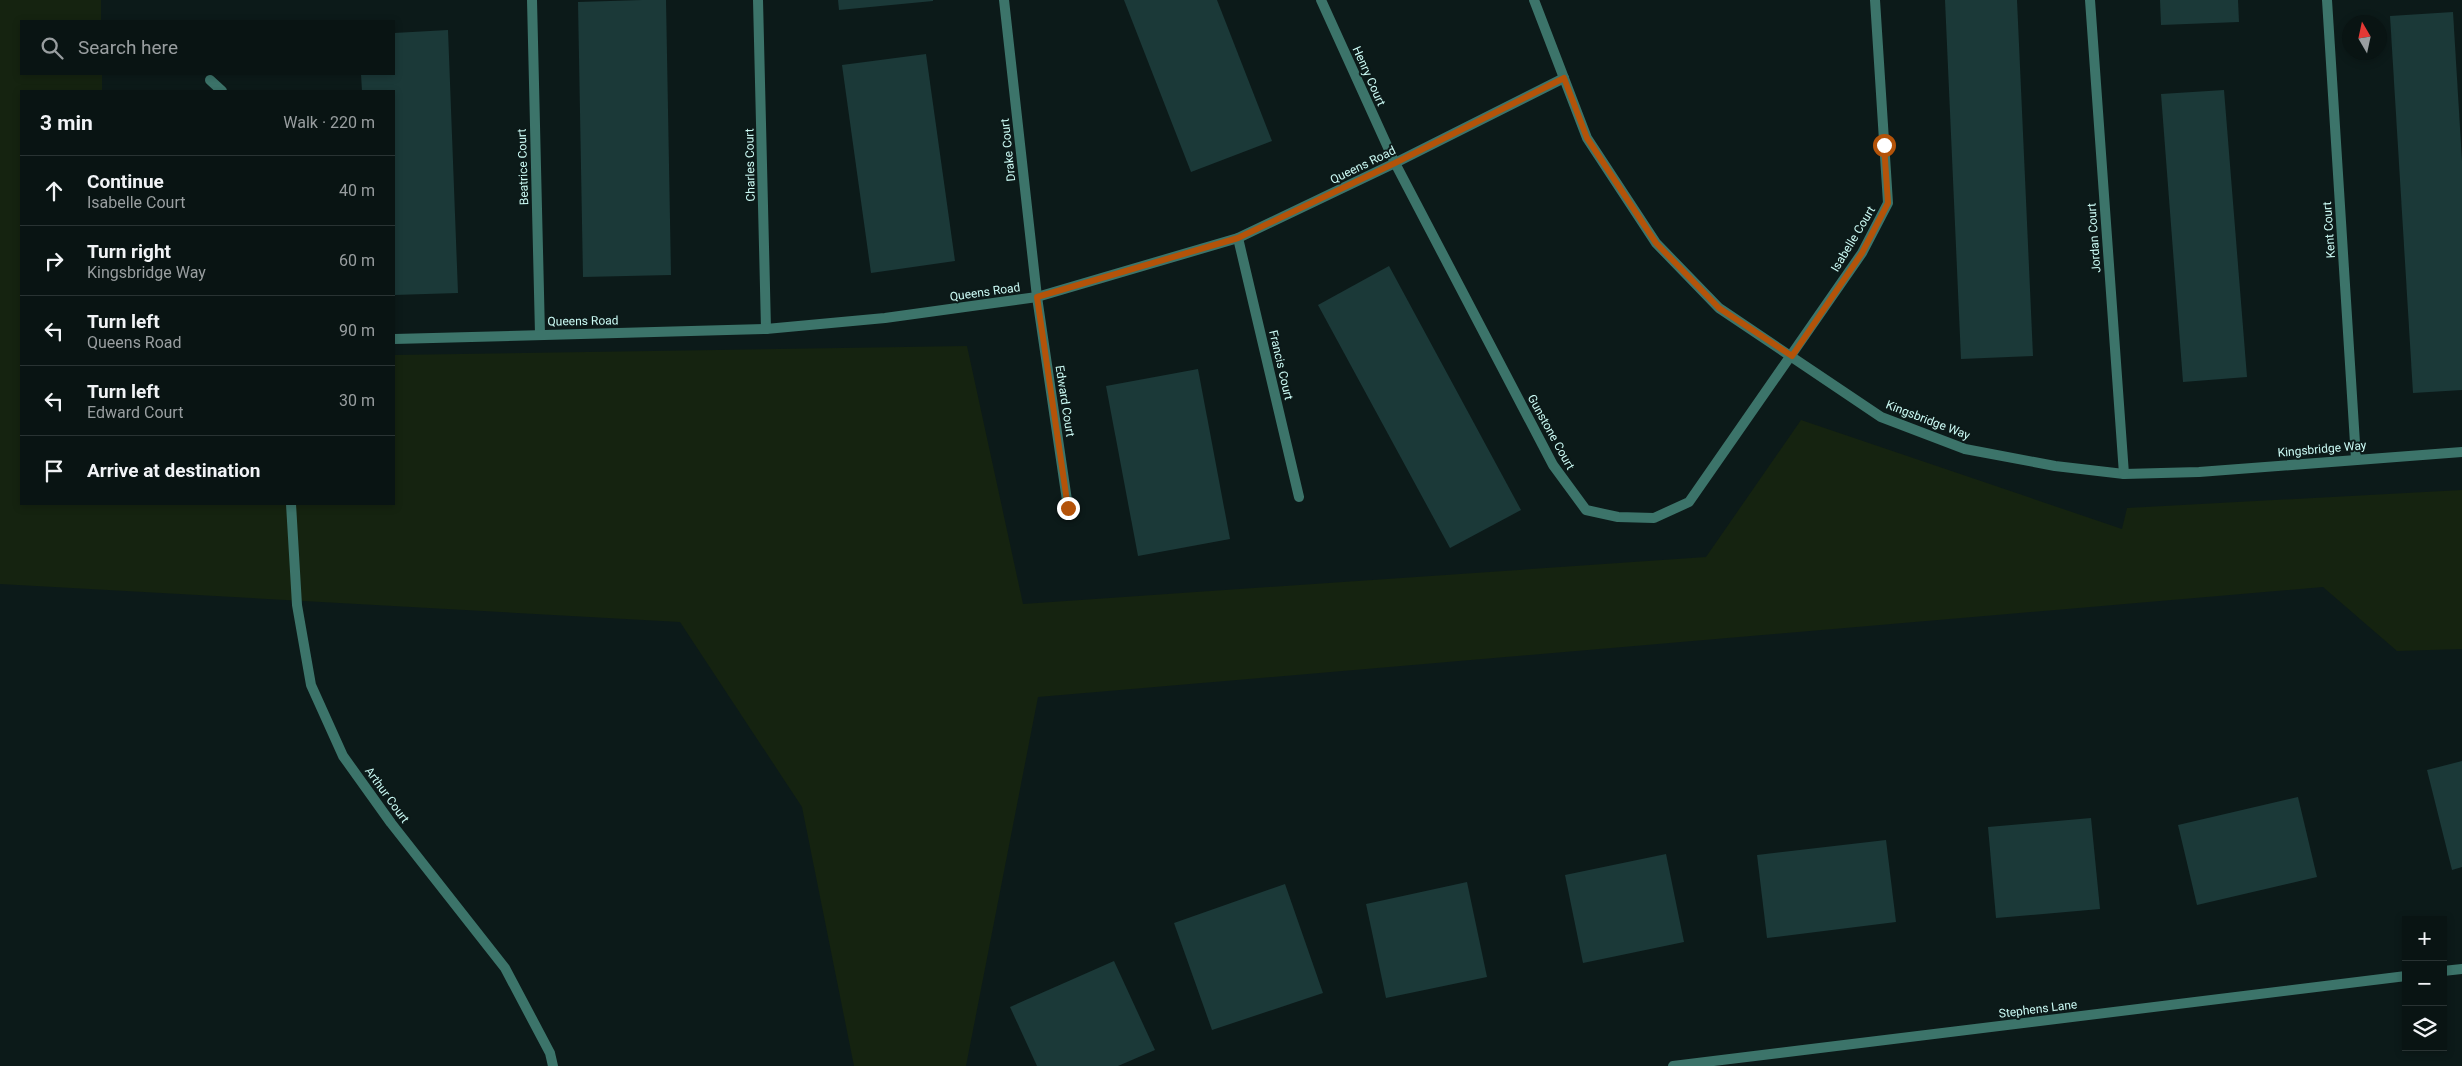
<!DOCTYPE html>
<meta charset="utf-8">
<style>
body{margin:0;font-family:Roboto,sans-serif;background:#121d1c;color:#f1f3f6}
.controls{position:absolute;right:15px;bottom:15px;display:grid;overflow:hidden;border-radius:0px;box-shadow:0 2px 8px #0003}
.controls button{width:45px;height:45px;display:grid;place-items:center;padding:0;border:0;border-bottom:1px solid #293333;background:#091413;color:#f1f3f6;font:25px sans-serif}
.compass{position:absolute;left:2342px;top:15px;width:45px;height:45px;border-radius:50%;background:#091413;box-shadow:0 2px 8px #0003;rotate:351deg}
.stop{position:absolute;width:15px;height:15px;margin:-11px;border:4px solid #b45309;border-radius:50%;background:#fff}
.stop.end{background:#b45309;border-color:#fff;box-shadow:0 1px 5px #0008}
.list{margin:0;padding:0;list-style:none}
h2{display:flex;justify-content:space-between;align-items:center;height:65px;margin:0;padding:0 20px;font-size:21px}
h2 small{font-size:16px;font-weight:400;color:#999ea0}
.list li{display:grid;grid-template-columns:32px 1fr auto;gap:15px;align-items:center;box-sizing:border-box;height:70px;padding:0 20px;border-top:1px solid #293333}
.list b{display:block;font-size:19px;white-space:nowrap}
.list p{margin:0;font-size:16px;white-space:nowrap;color:#999ea0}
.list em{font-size:16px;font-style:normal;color:#999ea0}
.icon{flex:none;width:28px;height:28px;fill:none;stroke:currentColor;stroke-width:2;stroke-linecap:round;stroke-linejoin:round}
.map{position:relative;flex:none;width:2462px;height:1066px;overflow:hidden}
.search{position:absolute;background:#091413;box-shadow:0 2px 8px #0003;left:20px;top:20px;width:375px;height:55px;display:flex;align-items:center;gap:12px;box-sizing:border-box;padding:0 18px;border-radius:0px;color:#999ea0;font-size:19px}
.panel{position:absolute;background:#091413;box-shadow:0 2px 8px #0003;left:20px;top:90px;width:375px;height:415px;border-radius:0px}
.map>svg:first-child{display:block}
</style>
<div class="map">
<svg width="2462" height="1066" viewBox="0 0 2462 1066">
<rect width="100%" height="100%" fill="#0c1a19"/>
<polygon fill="#152310" points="0,0 101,0 101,21 21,21 21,74 102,74 102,91 21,91 21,504 394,504 394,355 967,346 1023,604 1706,557 1801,420 2122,529 2127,508 2462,490 2462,649 2397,651 2323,587 1038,697 966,1066 854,1066 802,807 680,622 0,584"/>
<g fill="#1b3938">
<polygon points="642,0 666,0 671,275 583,277 578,2"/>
<polygon points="838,0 933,0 933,1 839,10"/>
<polygon points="1124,0 1217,0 1272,141 1191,172"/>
<polygon points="1945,0 2017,0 2033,356 1961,359"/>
<polygon points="2160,0 2238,0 2239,22 2161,25"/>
<polygon points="2453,12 2462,161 2462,390 2413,393 2390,16"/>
<polygon points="448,30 458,293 394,295 394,91 362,91 361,74 394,74 394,33"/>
<polygon points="926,54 955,261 871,273 842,65"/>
<polygon points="2224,90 2247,377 2183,382 2161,94"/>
<polygon points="1389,266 1521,510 1450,548 1318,305"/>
<polygon points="1198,369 1230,539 1138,556 1106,386"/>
<polygon points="2462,761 2462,867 2452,870 2427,770"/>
<polygon points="2298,797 2317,877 2197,905 2178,825"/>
<polygon points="2091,818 2100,909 1996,918 1988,827"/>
<polygon points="1886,840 1896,922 1767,938 1757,855"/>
<polygon points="1666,854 1684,942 1583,963 1565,875"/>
<polygon points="1467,882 1487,977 1386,998 1366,904"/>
<polygon points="1285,884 1323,993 1212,1030 1174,923"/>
<polygon points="1114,961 1155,1050 1118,1066 1037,1066 1010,1007"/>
</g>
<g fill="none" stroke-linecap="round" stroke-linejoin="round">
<g stroke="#3c746a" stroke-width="10">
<polyline points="532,0 540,334"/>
<polyline points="758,0 766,329"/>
<polyline points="1004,0 1037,297 1068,507"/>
<polyline points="1321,0 1395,163 1553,465 1586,510 1618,517 1654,518 1689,502 1862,253 1888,203 1875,0"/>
<polyline points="1534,0 1587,138 1656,243 1719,308 1881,417 1965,449 2055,466 2124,474 2199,472 2462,452"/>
<polyline points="2090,0 2124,474"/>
<polyline points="2327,0 2356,459"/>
<polyline points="210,80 222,91"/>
<polyline points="1238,238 1299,497"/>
<polyline points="394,339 766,329 885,318 1037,297 1238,238 1395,163 1564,78"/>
<polyline points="291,504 297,605 311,685 343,756 391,823 505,968 550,1053 553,1066"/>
<polyline points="2443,971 2462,969"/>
<polyline points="1673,1066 2406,976"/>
</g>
</g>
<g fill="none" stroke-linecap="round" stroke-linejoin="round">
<polyline stroke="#b45309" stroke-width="6" points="1068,508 1037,297 1238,238 1395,163 1564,78 1587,138 1656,243 1719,308 1792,356 1862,253 1888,203 1884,145"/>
</g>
<g text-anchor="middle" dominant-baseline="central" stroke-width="4" stroke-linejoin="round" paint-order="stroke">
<g font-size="12" fill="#cbfaf4" stroke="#0c1a19">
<text transform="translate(1369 76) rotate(66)">Henry Court</text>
<text transform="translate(1008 150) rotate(-96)">Drake Court</text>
<text transform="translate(750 165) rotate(-91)">Charles Court</text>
<text transform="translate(1363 165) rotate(-26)">Queens Road</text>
<text transform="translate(523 167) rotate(-92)">Beatrice Court</text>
<text transform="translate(2329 230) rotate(-94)">Kent Court</text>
<text transform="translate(2094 238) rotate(-94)">Jordan Court</text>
<text transform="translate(1853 239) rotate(-59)">Isabelle Court</text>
<text transform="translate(985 292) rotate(-8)">Queens Road</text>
<text transform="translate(583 321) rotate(-1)">Queens Road</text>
<text transform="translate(1281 365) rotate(77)">Francis Court</text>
<text transform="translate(1065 401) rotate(81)">Edward Court</text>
<text transform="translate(1928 420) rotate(21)">Kingsbridge Way</text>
<text transform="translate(1551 432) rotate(61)">Gunstone Court</text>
<text transform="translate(2322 449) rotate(-5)">Kingsbridge Way</text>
<text transform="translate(387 795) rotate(54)">Arthur Court</text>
<text transform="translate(2038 1009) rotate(-7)">Stephens Lane</text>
</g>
</g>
</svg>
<div class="controls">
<button>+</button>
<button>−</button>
<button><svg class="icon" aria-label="layers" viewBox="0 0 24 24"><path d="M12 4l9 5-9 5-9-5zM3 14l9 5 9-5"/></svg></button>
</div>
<svg class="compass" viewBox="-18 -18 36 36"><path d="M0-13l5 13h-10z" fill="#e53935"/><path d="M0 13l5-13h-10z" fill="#999ea0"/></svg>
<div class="stop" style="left:1884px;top:145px"></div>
<div class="stop end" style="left:1068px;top:508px"></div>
<div class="search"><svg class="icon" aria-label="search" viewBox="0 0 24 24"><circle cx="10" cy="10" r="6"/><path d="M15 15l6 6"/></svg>Search here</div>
<section class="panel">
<h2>3 min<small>Walk · 220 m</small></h2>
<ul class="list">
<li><svg class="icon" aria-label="ahead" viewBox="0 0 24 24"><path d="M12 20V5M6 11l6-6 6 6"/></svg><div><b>Continue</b><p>Isabelle Court</p></div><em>40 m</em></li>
<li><svg class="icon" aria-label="right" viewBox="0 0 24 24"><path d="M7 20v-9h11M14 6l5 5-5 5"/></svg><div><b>Turn right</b><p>Kingsbridge Way</p></div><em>60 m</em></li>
<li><svg class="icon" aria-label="left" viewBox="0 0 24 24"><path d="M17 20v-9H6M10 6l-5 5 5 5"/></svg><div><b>Turn left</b><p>Queens Road</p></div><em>90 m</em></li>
<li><svg class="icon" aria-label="left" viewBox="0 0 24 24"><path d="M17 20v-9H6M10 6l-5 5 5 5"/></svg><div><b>Turn left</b><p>Edward Court</p></div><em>30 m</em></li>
<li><svg class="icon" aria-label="arrive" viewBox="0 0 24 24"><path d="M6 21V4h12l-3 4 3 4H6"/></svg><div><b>Arrive at destination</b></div></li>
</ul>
</section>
</div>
